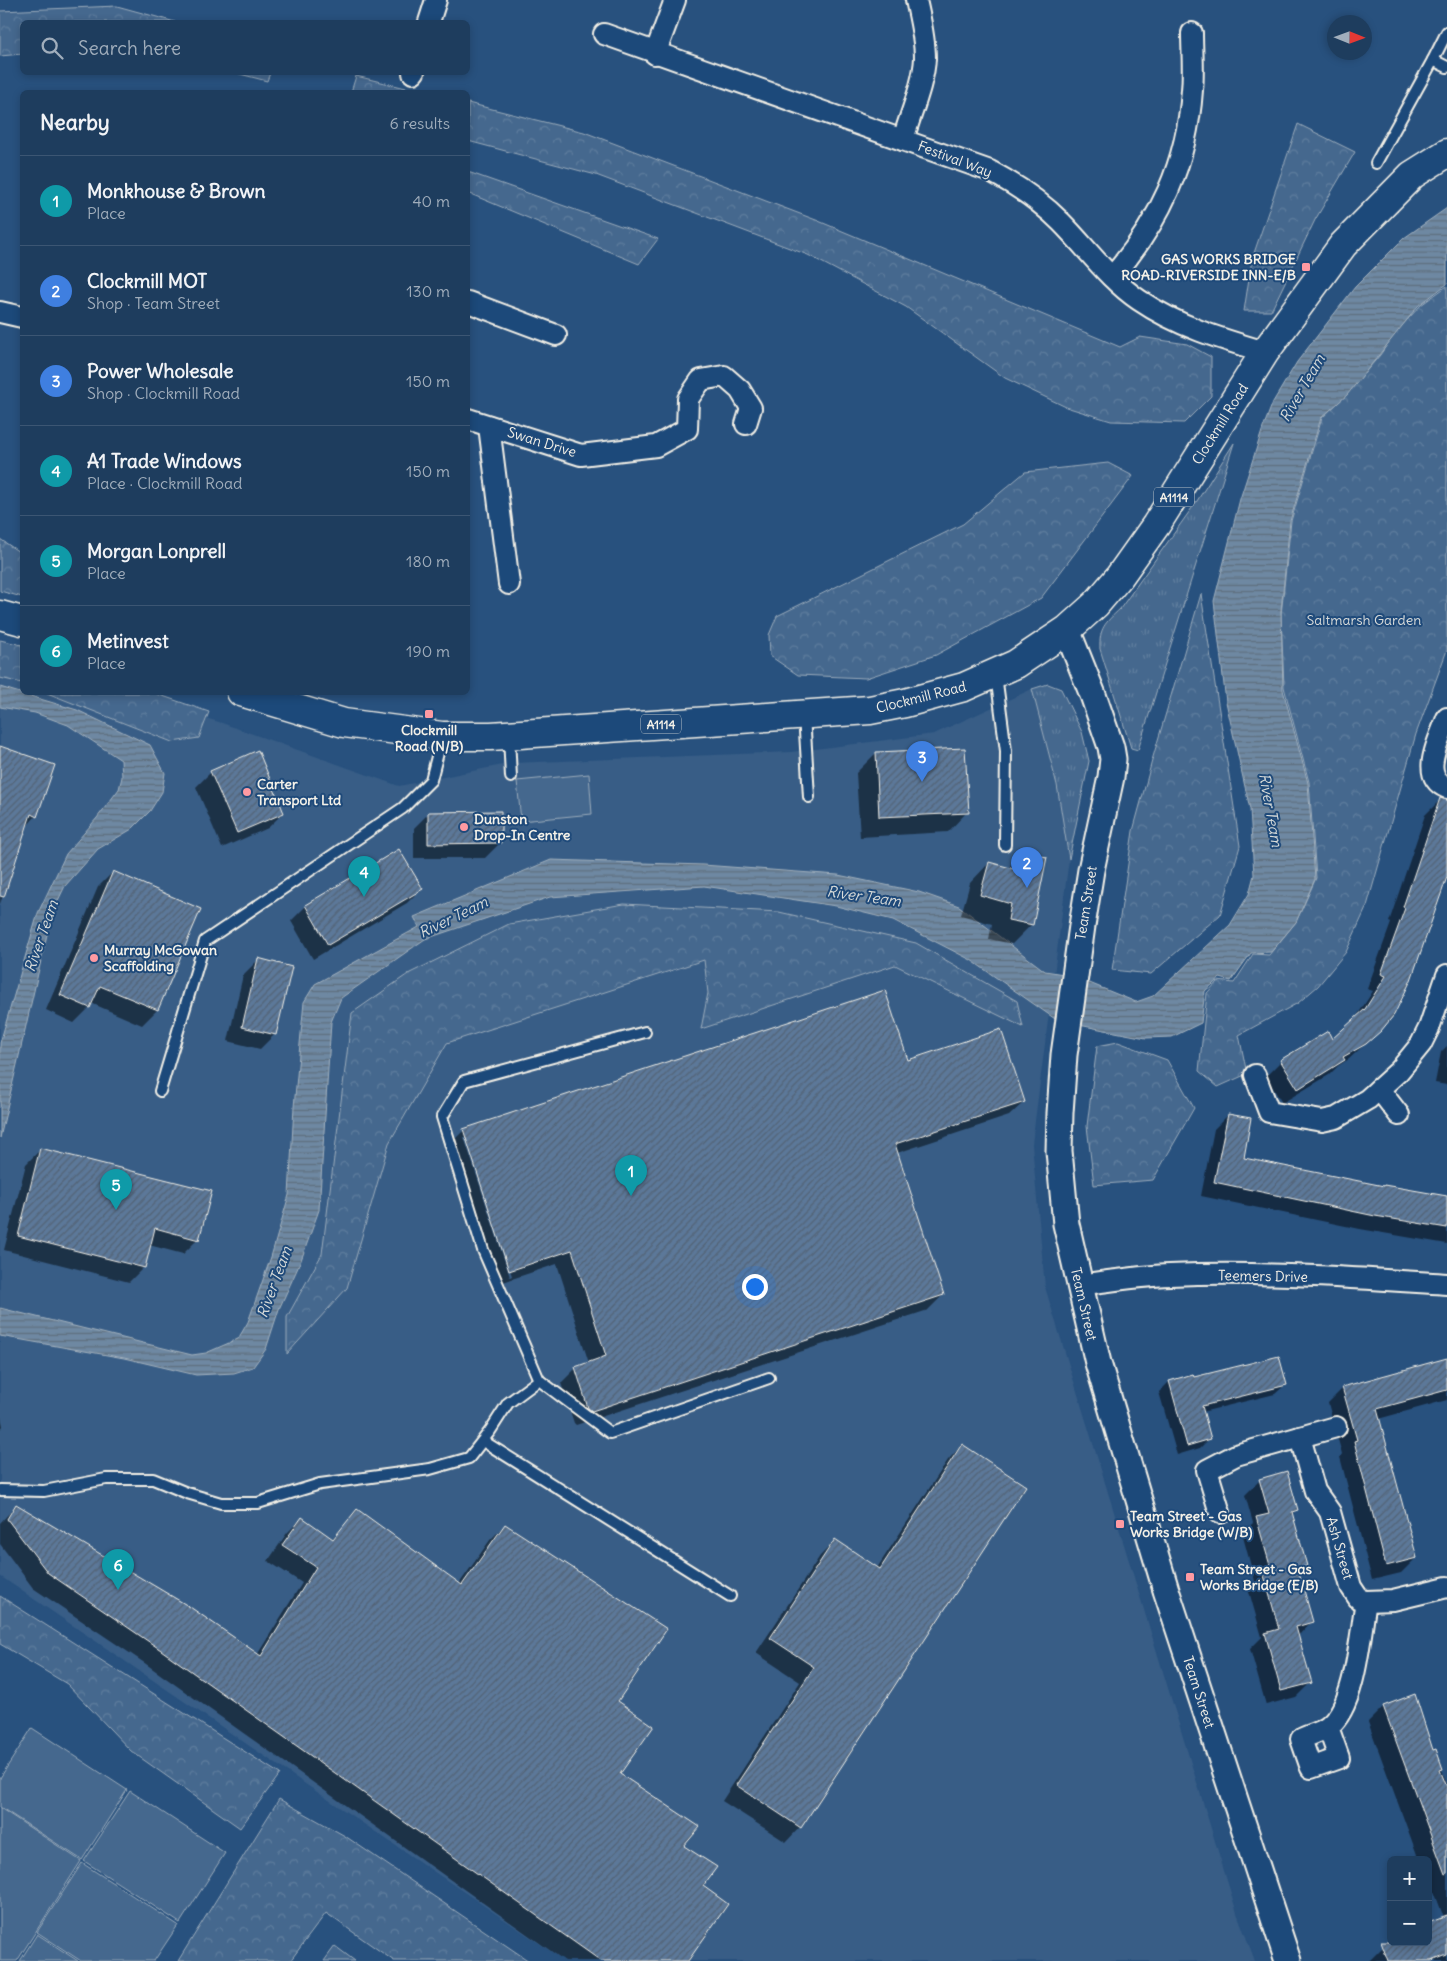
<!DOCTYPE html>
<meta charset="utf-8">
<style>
body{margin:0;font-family:Delius,sans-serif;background:#2b4867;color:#f1f3f6}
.controls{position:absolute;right:15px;bottom:15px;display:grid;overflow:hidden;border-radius:8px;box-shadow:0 2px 8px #0003}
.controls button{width:45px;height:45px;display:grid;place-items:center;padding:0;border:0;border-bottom:1px solid #3c5673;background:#1e3d5e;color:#f1f3f6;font:25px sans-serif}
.compass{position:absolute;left:1327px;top:15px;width:45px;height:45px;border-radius:50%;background:#1e3d5e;box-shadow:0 2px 8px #0003;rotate:91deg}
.you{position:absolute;left:754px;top:1286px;width:18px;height:18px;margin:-12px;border:4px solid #fff;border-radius:50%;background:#1a73e8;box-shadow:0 0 0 8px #1a73e833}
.badge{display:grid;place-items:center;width:32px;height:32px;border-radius:50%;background:#ff9aa2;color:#fff;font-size:16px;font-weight:700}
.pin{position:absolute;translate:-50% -41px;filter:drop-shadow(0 1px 2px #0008)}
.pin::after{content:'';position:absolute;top:26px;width:18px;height:15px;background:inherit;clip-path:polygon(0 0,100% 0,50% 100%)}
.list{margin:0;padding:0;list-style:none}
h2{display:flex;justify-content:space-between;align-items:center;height:65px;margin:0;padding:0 20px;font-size:21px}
h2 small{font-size:16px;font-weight:400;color:#a1aebc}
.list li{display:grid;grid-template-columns:32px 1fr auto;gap:15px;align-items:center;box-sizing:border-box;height:90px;padding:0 20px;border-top:1px solid #3c5673}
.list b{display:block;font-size:19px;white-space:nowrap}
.list p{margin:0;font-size:16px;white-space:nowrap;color:#a1aebc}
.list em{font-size:16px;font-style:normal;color:#a1aebc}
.icon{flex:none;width:28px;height:28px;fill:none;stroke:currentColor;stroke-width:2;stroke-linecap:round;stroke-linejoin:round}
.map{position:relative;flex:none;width:1447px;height:1961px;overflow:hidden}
.search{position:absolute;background:#1e3d5e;box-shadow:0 2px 8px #0003;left:20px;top:20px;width:450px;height:55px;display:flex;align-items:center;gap:12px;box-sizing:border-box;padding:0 18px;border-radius:8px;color:#a1aebc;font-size:19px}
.panel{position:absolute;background:#1e3d5e;box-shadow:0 2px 8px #0003;left:20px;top:90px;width:450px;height:605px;border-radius:8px}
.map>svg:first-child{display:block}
</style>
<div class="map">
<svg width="1447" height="1961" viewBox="0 0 1447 1961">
<defs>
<pattern id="grass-tufts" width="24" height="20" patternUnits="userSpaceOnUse" patternTransform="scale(1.25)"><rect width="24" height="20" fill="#45688e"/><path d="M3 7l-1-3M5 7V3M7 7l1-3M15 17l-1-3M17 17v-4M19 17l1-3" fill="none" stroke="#607e9e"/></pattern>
<pattern id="forest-crowns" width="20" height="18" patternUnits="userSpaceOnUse" patternTransform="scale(1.25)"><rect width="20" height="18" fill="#45688e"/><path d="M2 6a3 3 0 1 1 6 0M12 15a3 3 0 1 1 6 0" fill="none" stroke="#607e9e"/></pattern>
<pattern id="water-rules" width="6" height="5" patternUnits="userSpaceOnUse" patternTransform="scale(1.25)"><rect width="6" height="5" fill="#6e88a2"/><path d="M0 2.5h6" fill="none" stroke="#5f6e7d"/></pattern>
<pattern id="building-hatch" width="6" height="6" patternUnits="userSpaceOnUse" patternTransform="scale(1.25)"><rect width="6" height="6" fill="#5b7899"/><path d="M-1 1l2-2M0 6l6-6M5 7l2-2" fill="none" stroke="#536274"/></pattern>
</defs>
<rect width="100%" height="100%" fill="#28517e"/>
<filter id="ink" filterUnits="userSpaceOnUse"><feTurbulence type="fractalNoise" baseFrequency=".02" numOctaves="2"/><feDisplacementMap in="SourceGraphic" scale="10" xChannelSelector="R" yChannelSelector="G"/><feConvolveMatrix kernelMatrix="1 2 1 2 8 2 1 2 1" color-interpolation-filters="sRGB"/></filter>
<g filter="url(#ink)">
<polygon fill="#375d86" points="0,653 22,660 22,692 125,693 222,723 399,786 512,763 791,752 934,734 1032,689 1057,785 1069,859 1032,1144 1045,1287 1237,1913 1255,1961 565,1961 0,1576"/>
<g fill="url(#grass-tufts)" stroke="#9cacbb">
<path d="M 1234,443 L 1138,750 L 1131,748 L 1100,649 C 1099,628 1105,623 1120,609 L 1197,501 Z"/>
<polygon points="1048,684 1061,689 1082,732 1089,761 1069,859 1057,785 1032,689"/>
</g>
<g fill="url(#forest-crowns)" stroke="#9cacbb">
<polygon points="117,6 175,22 22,22 22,54 0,56 0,11"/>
<polygon points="236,73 270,73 267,81"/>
<polygon points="356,76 423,92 351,92"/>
<polygon points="468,103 584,132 816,220 1120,347 1140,337 1187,344 1211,357 1211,396 1184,423 1111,421 1066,407 1005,378 906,307 808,255 596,175 468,141"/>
<polygon points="1298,124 1355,152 1315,220 1271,311 1244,311 1252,259"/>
<polygon points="468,172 658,239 639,264 468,193"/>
<polygon points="1447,286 1447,650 1416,734 1367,906 1346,952 1318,986 1298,1003 1239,1035 1247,1074 1218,1087 1199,1071 1207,993 1218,981 1234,983 1253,954 1269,955 1296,922 1316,878 1309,782 1284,687 1281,615 1291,521 1322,418 1346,395 1380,355 1396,332 1421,305"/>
<polygon points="1108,463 1133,476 1041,598 936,655 866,678 798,675 770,656 769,635 777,616 963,524 1025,472"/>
<polygon points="0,539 22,554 22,597 0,591"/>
<polygon points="1201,594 1240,846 1220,915 1151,974 1112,970 1133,831 1153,757"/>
<polygon points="0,640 22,645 22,683 0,678"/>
<polygon points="47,693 154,693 209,712 199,738 172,742"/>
<polygon points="624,904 779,912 916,943 1017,1001 1023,1027 895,965 701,1029 708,993 704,960 447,1043 389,1143 347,1288 287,1354 287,1317 322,1254 352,1013 408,974 509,924"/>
<polygon points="1118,1042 1167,1060 1194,1108 1153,1180 1094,1185 1087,1126 1097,1046"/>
<polygon points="0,1596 280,1774 240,1828 131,1751 67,1684 0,1644"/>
<polygon points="279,1799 345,1836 529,1961 394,1961 326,1913 290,1961 178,1961"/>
</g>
<g fill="#45688e" stroke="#9cacbb">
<polygon points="589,774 592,814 521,821 517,781"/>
<polygon points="32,1728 127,1790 82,1860 0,1807 0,1778"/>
<polygon points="130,1791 225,1853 180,1923 84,1861"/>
<polygon points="0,1808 81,1861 17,1961 0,1961"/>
<polygon points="82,1863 178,1925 154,1961 81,1961 37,1932"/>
<polygon points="37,1934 78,1961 20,1961"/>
<polygon points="335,1946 355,1961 324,1961"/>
</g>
<g fill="url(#water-rules)" stroke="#a4b2be">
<polygon points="1447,208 1447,284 1418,306 1347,395 1321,418 1290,521 1281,611 1283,690 1308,783 1315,879 1296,922 1271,952 1251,953 1231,981 1220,978 1205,991 1201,1023 1172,1037 1146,1038 1058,1021 971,960 893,920 836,906 704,886 550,897 425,939 341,998 331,1022 319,1210 300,1263 279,1309 266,1349 253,1367 234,1373 196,1375 124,1358 0,1336 0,1308 192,1355 206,1353 238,1339 248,1322 271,1257 289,1195 294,1107 304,1002 315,984 419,927 414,917 551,860 703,865 838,875 919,892 959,906 1045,971 1070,975 1136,1002 1153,996 1230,925 1249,894 1254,875 1250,809 1226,702 1214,601 1240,499 1263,428 1273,402 1297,362 1355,287 1404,238"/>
<polygon points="0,687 77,710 150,745 165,773 162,792 150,811 132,829 98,849 65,886 52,913 0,1138 0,1043 38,913 66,854 97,818 119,789 122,777 121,760 68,725 35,713 0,707"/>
</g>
<g fill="#0007" fill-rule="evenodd">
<polygon points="0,748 36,816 26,827 0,904"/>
<polygon points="876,753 967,812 948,832 860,837 856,773"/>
<polygon points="211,772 283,813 268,828 222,848 196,787"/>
<polygon points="1440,800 1447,802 1447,872 1380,1030 1349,1059 1338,1066 1329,1075 1282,1103 1266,1076 1281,1061 1332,1041 1353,1022 1373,991 1367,989 1391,923 1389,922 1425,815"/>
<polygon points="429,813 500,843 485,858 414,858 414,828"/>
<polygon points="1022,853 1032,924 1012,944 989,939 992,924 961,915 970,883 989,863 1008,868"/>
<polygon points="113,872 200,909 157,1010 142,1025 91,1003 89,1008 74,1023 46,1010 98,887"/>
<polygon points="422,888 407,903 313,959 291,921 306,906"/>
<polygon points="258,960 275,1034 260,1049 228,1041 243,975"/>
<polygon points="1447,1046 1447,1085 1435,1083 1441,1052"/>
<path d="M 907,1061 L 1024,1102 L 1009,1116 L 897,1153 L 943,1295 L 928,1310 L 576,1425 L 574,1423 L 561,1383 L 576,1368 L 589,1363 L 557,1264 L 494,1285 L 449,1145 L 464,1130 ZM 464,1137 L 467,1137 L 512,1276 L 510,1277 Z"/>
<polygon points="1228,1115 1242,1159 1383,1187 1447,1197 1447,1244 1360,1229 1201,1196 1214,1129"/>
<polygon points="41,1149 198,1239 183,1254 149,1245 144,1267 129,1282 4,1250 26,1164"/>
<polygon points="1447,1359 1447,1400 1378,1419 1416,1558 1401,1573 1372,1580 1340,1457 1342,1454 1328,1403 1343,1388"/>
<polygon points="1192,1376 1193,1379 1285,1385 1275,1394 1202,1412 1210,1438 1200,1448 1177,1455 1159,1392 1169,1382"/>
<polygon points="0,1412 3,1426 0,1430"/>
<polygon points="962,1445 800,1827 786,1842 722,1801 800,1682 756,1653 820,1556 835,1541 877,1568 948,1460"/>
<polygon points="1260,1480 1296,1510 1292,1514 1306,1565 1298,1574 1311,1622 1298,1636 1311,1682 1296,1697 1266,1705 1250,1649 1262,1637 1248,1588 1255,1581 1242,1533 1253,1523 1245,1495"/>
<polygon points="17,1505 257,1655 302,1583 268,1561 287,1533 302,1518 331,1540 357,1511 459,1584 490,1540 505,1525 616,1701 618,1774 682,1847 701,1886 687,1961 565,1961 146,1664 33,1588 0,1544 0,1523"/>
<polygon points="1414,1696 1432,1751 1435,1750 1447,1784 1447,1961 1369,1961 1383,1947 1428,1942 1444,1918 1428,1875 1428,1860 1419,1860 1368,1722 1383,1707"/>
</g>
<g fill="url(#building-hatch)" stroke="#f4f1e8">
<polygon points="0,746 55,765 37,817 31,814 4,897 0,896"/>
<polygon points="965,748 969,813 879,817 876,752"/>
<polygon points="258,750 284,813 237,833 210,771"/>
<polygon points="1440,798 1447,800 1447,877 1411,980 1394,1015 1381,1031 1366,1044 1343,1057 1345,1060 1298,1089 1280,1060 1328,1031 1332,1039 1365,1009 1386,976 1381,974 1405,908 1403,907"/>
<polygon points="501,811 501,843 428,844 428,812"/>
<polygon points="399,849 423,889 328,945 305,905"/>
<polygon points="1022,852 1047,857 1033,925 1008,920 1011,904 980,895 989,862 1018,870"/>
<polygon points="113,871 201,909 158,1010 100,986 90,1008 60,995"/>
<polygon points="258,958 292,967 276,1035 242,1027"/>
<polygon points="885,990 908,1060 1001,1029 1025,1102 895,1144 944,1295 592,1411 588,1408 575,1367 606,1356 572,1250 509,1271 463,1129"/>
<polygon points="1228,1114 1251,1118 1244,1158 1384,1186 1384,1185 1447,1196 1447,1228 1375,1216 1214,1182"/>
<polygon points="40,1148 212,1191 199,1240 155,1228 145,1268 18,1236"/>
<polygon points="1279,1356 1287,1385 1202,1406 1211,1439 1187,1446 1169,1381 1193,1374 1194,1377"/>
<polygon points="1447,1358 1447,1390 1377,1409 1417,1558 1386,1566 1354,1441 1357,1440 1342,1387"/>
<polygon points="962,1444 1026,1486 801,1828 736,1785 814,1667 770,1638 835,1539 880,1569"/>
<polygon points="1287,1471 1298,1510 1292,1512 1307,1566 1298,1569 1313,1622 1296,1627 1312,1683 1281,1691 1265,1633 1279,1629 1263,1572 1271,1569 1256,1517 1269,1514 1259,1479"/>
<polygon points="16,1504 190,1607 261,1656 316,1567 282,1545 302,1517 333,1539 357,1509 462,1585 505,1524 667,1629 618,1701 654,1726 620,1774 700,1827 684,1846 717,1867 703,1886 728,1904 688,1961 601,1961 161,1650 48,1573 7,1519"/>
<polygon points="1415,1694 1433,1750 1436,1749 1443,1769 1440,1770 1447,1787 1447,1873 1445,1874 1383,1706"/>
<polygon points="1447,1916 1447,1955 1432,1961 1388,1961 1381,1942 1428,1942 1428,1923"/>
</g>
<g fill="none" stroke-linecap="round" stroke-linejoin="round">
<defs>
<g id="service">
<polyline points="1447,32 1433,60 1447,67"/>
<polyline points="1376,163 1433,60"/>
<polyline points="996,675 1006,751 1005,845"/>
<polyline points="804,715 809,797"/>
<polyline points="509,736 511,777"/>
<polyline points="160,1091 205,941 403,808 431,780 442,737"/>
<polyline points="539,1380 483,1250 442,1117 464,1081 645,1032"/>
<polyline points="483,1441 730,1596"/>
<polyline points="0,1490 44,1491 106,1479 153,1479 187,1493 221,1503 258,1503 320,1484 430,1469 469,1458 490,1431 508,1403 539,1380 610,1433 769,1378"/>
</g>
<g id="minor">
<polyline points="429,22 436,0"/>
<path d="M 604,34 L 990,171 C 1016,185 1040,201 1061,222 C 1087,248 1108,279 1139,300 C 1177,326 1221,339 1265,352"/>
<polyline points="655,54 675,0"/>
<polyline points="413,73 414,72"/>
<path d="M 903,140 C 910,115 924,83 925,58 C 925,38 920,19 916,0"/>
<path d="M 1112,277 C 1160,222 1187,164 1192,90 C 1194,71 1192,52 1192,33"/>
<polyline points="468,302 556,335"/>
<polyline points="0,312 22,317"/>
<polyline points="468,419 581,455 656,446 687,429 688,399 701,380 724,376 740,390 751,408 746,424"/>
<polyline points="489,426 509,584"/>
<path d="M 1447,718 C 1440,739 1418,776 1447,788"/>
<polyline points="1255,1075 1269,1112 1322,1121 1336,1118 1368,1099 1399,1071 1421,1044 1429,1028 1447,975"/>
<polyline points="1379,1089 1399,1115"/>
<path d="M 1079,1285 C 1109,1281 1139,1276 1170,1275 C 1262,1271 1355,1278 1447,1284"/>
<polyline points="1300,1437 1315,1491 1330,1512 1351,1587 1359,1599 1366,1601 1393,1600 1447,1587"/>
<polyline points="1220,1513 1207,1470 1236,1455 1336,1427"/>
<path d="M 1328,1727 L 1339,1758 L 1311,1768 L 1301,1739 C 1309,1735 1322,1732 1329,1726 C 1356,1705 1360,1634 1366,1601"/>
</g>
<polyline id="tertiary" points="1067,630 1093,695 1111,747 1113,759 1111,777 1091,870 1082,926 1064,1055 1060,1113 1059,1151 1066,1224 1098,1363 1166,1590 1288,1961"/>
<g id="primary">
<polyline points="0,615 22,621"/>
<polyline points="241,692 344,723 442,736 491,736 870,710 905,703 964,687 1016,664 1067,630 1096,604 1119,577 1156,525 1265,352 1343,245 1412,175 1447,153"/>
</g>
</defs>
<use href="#service" stroke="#f4f1e8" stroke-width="14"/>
<use href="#minor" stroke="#f4f1e8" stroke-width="24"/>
<use href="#tertiary" stroke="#f4f1e8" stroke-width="29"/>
<use href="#primary" stroke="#f4f1e8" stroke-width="31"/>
<use href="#service" stroke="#1f4a7a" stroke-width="10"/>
<use href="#minor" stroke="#1f4a7a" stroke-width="20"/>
<use href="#tertiary" stroke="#1f4a7a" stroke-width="25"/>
<use href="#primary" stroke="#1f4a7a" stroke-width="28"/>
</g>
</g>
<g fill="#ff9aa2" stroke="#1f4a7a" stroke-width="2">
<rect x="1301" y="262" width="10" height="10" rx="2.5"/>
<rect x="424" y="709" width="10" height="10" rx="2.5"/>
<circle cx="247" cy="792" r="5"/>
<circle cx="464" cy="827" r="5"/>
<circle cx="94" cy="958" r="5"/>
<rect x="1115" y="1519" width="10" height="10" rx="2.5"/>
<rect x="1185" y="1572" width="10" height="10" rx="2.5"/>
</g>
<g text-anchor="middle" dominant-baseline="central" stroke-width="4" stroke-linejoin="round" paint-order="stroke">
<g fill="#1f4a7a" stroke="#b4bfc7" stroke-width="1">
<rect x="1154" y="487.5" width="40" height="19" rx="4"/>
<rect x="641" y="714.5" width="40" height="19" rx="4"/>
</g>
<g font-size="12" font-weight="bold" fill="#f4f1e8">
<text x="1174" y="497">A1114</text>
<text x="661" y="724">A1114</text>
</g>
<g font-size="14" fill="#f4f1e8" stroke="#1f4a7a">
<text transform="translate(955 159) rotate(21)">Festival Way</text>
<text transform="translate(1220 424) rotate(-58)">Clockmill Road</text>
<text transform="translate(542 442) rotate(17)">Swan Drive</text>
<text transform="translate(921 697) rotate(-14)">Clockmill Road</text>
<text transform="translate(1086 903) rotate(-81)">Team Street</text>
<text transform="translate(1263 1276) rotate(1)">Teemers Drive</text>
<text transform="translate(1084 1304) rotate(77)">Team Street</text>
<text transform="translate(1340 1548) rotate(74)">Ash Street</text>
<text transform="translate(1199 1692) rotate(72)">Team Street</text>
</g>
<g font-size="14" font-weight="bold" fill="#f4f1e8" stroke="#1f4a7a" text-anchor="start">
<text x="1296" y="259" text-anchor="end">GAS WORKS BRIDGE<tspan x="1296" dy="16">ROAD-RIVERSIDE INN-E/B</tspan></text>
<text x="429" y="730" text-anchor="middle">Clockmill<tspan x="429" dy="16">Road (N/B)</tspan></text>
<text x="257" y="784">Carter<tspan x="257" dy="16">Transport Ltd</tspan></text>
<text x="474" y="819">Dunston<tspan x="474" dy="16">Drop-In Centre</tspan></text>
<text x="104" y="950">Murray McGowan<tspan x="104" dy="16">Scaffolding</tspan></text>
<text x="1130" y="1516">Team Street - Gas<tspan x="1130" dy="16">Works Bridge (W/B)</tspan></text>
<text x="1200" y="1569">Team Street - Gas<tspan x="1200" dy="16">Works Bridge (E/B)</tspan></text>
</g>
<g font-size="14" fill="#dadcda" stroke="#1f4a7a">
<text x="1364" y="620">Saltmarsh Garden</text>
</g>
<g font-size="15" font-style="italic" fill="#d9dcda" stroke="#1f4a7a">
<text transform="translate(1302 388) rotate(-60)">River Team</text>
<text transform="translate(1271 810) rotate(80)">River Team</text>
<text transform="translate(864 896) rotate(8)">River Team</text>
<text transform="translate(453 917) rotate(-26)">River Team</text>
<text transform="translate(41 936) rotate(-71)">River Team</text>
<text transform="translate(274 1282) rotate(-70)">River Team</text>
</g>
</g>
</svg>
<div class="controls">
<button>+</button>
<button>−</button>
</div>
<svg class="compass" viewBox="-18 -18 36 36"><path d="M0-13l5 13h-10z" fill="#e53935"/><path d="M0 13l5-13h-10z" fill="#a1aebc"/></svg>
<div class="you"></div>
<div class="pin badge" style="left:631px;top:1196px;background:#0f9aa8">1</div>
<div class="pin badge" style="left:1027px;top:888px;background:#3f7fe0">2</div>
<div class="pin badge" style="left:922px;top:782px;background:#3f7fe0">3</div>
<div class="pin badge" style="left:364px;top:897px;background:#0f9aa8">4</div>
<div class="pin badge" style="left:116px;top:1210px;background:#0f9aa8">5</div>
<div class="pin badge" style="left:118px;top:1590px;background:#0f9aa8">6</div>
<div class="search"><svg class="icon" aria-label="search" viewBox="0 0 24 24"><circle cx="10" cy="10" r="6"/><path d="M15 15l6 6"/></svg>Search here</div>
<section class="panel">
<h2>Nearby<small>6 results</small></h2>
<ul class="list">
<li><span class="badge" style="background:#0f9aa8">1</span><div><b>Monkhouse &amp; Brown</b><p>Place</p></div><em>40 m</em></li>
<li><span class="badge" style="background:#3f7fe0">2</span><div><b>Clockmill MOT</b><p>Shop · Team Street</p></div><em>130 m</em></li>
<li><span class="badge" style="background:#3f7fe0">3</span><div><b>Power Wholesale</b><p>Shop · Clockmill Road</p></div><em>150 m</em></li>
<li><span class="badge" style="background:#0f9aa8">4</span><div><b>A1 Trade Windows</b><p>Place · Clockmill Road</p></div><em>150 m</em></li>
<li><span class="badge" style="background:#0f9aa8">5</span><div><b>Morgan Lonprell</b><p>Place</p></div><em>180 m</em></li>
<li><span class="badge" style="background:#0f9aa8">6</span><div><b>Metinvest</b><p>Place</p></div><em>190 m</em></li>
</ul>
</section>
</div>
